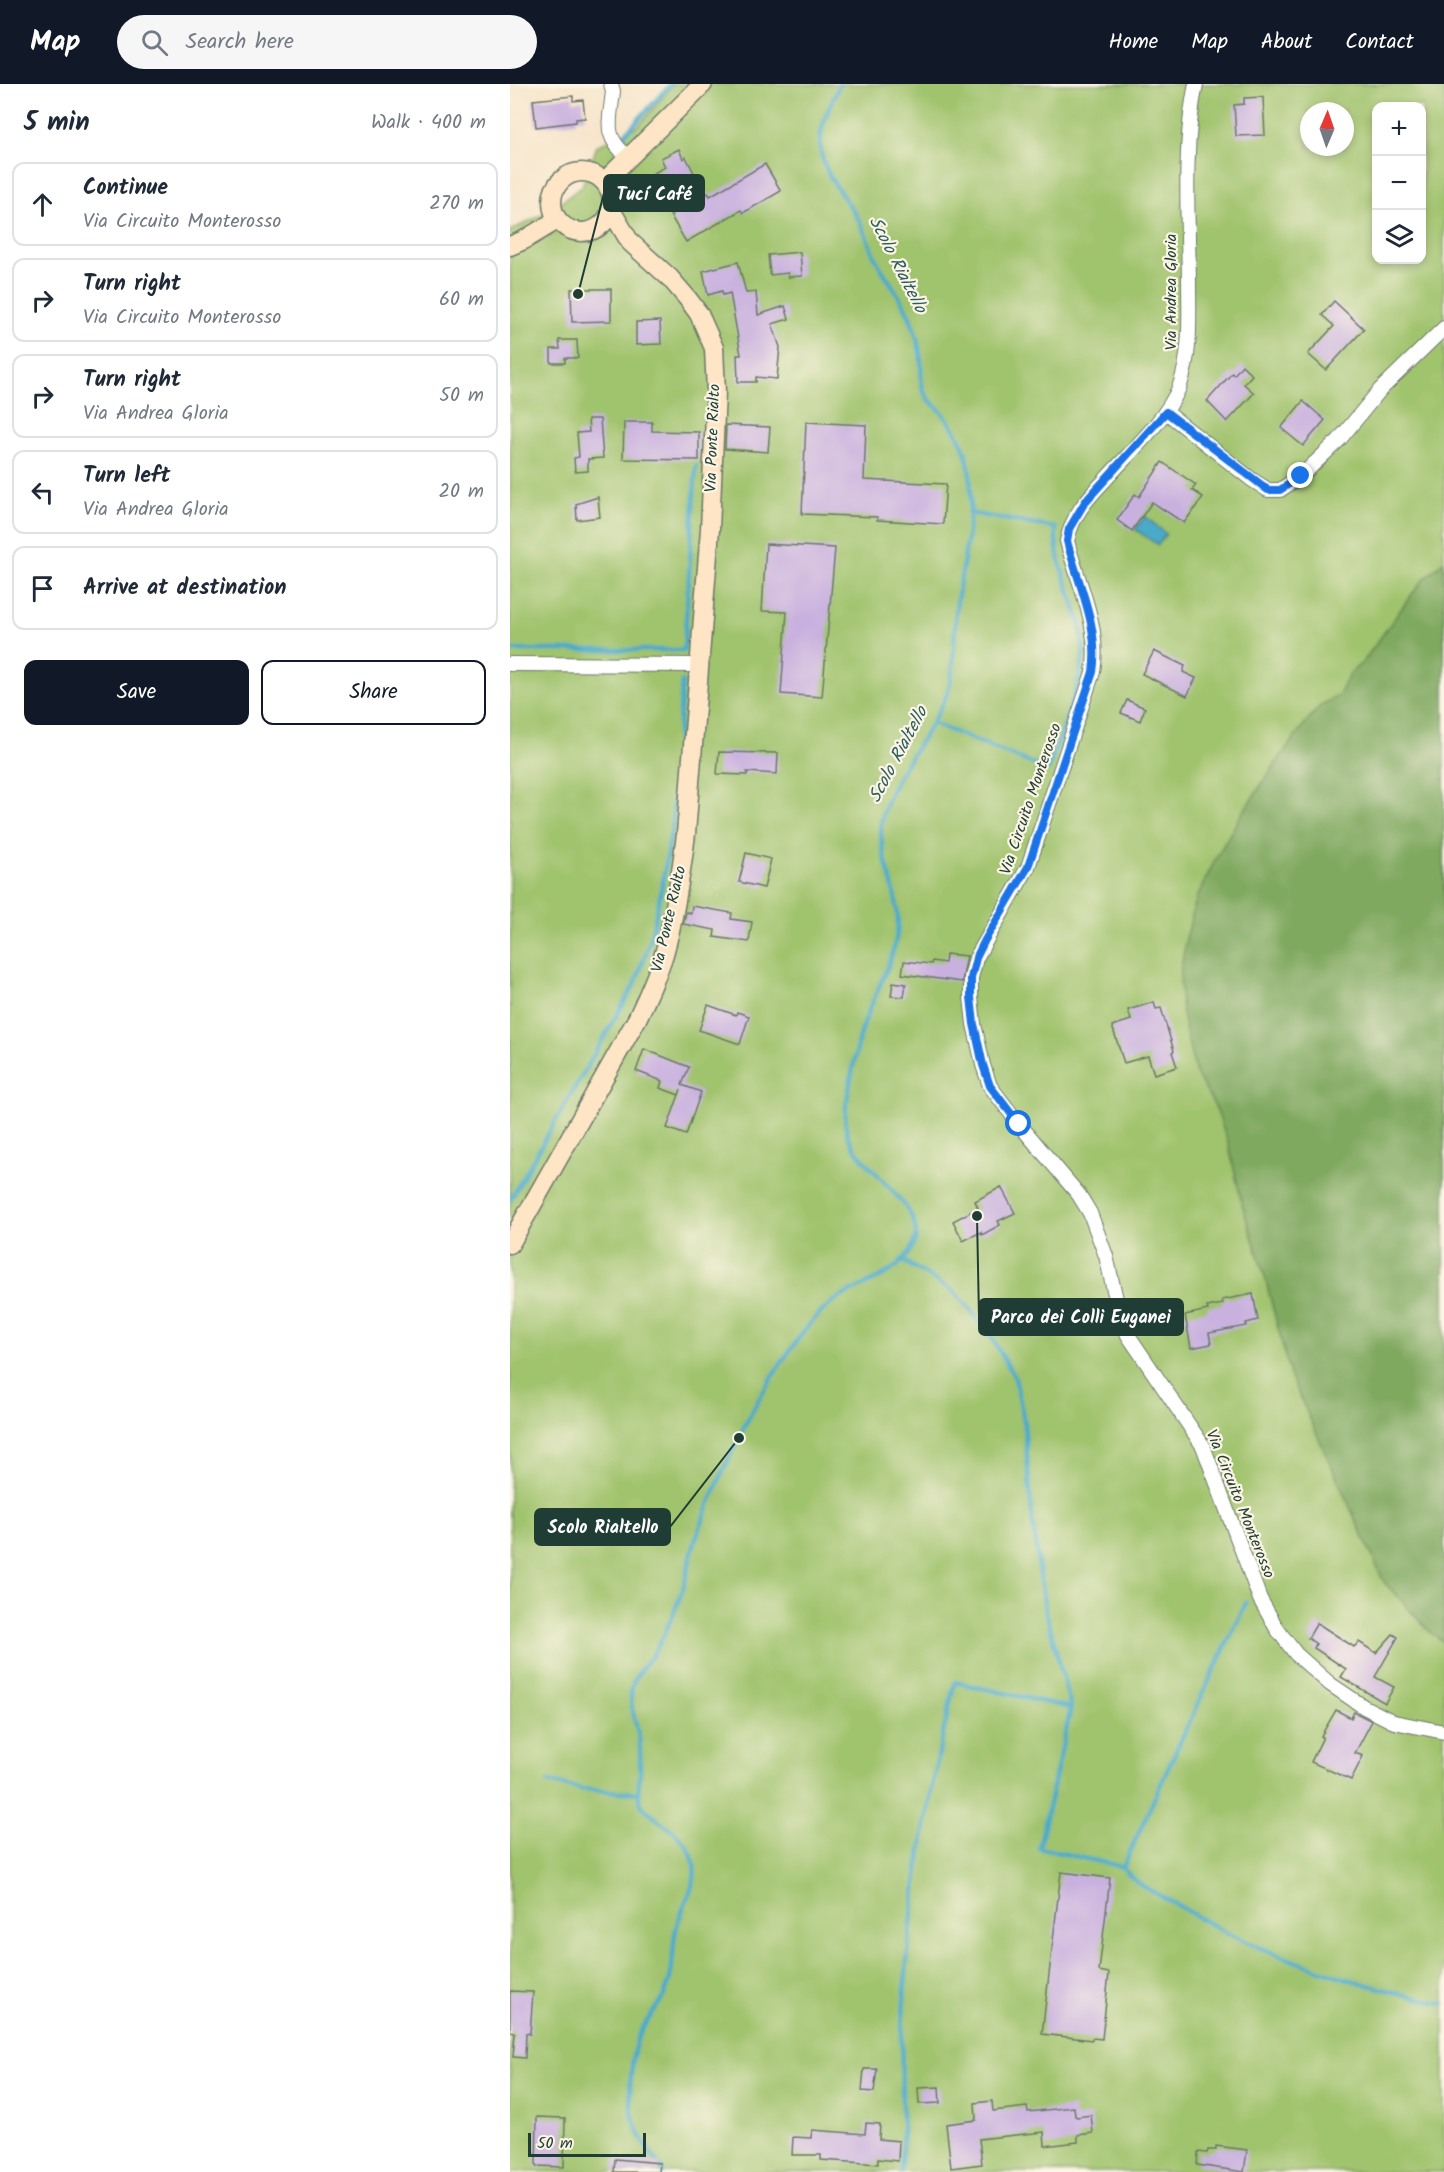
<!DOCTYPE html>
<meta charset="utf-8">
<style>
body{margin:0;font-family:Kalam,sans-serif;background:#f6f6f7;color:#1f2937}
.controls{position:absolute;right:18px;top:18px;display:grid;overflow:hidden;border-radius:12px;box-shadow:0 3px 9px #0003}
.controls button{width:54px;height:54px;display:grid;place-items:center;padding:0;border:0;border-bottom:2px solid #e0e1e3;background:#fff;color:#1f2937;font:30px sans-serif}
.compass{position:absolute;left:790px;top:18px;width:54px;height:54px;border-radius:50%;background:#fff;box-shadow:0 3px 9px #0003;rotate:2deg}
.scale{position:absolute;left:18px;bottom:15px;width:118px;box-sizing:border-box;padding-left:6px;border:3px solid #1f3d34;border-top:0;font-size:16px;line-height:21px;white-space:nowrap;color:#1f3d34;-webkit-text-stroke:4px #fcf5e5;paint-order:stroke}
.stop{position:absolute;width:18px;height:18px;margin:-14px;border:4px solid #1a73e8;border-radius:50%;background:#fff}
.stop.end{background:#1a73e8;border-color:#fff;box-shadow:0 2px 6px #0008}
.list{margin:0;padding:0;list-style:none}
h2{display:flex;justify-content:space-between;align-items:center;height:78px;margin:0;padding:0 24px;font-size:26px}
h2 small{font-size:20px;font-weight:400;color:#747a83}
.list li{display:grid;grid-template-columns:39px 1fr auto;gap:18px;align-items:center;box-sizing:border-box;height:84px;margin:0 12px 12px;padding:0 12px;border:2px solid #e0e1e3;border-radius:12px}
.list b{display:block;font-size:22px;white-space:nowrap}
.list p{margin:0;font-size:20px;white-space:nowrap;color:#747a83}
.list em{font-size:20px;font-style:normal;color:#747a83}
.actions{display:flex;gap:12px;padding:18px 24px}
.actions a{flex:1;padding:14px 0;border:2px solid #111827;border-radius:12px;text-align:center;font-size:21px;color:#111827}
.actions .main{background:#111827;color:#fff}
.icon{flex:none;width:33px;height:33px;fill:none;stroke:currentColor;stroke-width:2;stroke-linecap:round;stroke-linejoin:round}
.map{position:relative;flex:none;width:934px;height:2088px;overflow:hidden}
header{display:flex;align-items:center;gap:36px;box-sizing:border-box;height:84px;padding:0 30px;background:#111827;color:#fff}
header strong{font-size:28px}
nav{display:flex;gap:33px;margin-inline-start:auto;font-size:21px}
.search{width:420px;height:54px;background:#f6f6f7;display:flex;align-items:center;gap:15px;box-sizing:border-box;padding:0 21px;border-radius:33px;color:#747a83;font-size:22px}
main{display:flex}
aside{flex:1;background:#fff}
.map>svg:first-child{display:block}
</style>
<header>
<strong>Map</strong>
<div class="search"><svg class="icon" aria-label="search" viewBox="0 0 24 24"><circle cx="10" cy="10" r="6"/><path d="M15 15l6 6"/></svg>Search here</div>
<nav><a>Home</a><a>Map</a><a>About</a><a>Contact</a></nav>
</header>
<main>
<aside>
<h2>5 min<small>Walk · 400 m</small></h2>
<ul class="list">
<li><svg class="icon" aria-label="ahead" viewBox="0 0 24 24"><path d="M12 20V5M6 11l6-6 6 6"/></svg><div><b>Continue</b><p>Via Circuito Monterosso</p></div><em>270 m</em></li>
<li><svg class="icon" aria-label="right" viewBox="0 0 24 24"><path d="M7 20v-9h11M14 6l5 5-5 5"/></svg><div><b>Turn right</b><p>Via Circuito Monterosso</p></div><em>60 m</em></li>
<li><svg class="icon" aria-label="right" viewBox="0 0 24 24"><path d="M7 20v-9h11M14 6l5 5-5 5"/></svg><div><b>Turn right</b><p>Via Andrea Gloria</p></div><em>50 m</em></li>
<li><svg class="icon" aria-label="left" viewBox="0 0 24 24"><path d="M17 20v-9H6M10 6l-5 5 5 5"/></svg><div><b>Turn left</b><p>Via Andrea Gloria</p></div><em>20 m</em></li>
<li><svg class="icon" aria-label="arrive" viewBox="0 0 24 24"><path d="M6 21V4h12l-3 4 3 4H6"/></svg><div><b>Arrive at destination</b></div></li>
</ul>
<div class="actions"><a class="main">Save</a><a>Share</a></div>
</aside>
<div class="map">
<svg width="934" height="2088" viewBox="0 0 934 2088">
<rect width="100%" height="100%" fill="#fcf5e5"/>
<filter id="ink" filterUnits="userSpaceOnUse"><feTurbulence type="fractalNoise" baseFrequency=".0167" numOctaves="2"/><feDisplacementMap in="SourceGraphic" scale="12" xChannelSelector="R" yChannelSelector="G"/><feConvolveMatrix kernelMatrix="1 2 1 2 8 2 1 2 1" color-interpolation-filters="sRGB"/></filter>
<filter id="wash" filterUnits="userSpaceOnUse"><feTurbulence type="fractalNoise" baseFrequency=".008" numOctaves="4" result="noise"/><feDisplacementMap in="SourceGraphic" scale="24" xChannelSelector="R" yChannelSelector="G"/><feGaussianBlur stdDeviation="1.35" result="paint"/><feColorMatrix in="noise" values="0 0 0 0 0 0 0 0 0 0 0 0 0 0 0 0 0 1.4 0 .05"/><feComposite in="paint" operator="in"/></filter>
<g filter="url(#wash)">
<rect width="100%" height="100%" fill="#f7e5cb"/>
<path fill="#a0c36d" stroke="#608050" stroke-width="1.5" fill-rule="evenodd" d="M 164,0 L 934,0 L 934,2088 L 0,2088 L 0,147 L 40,127 L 72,102 L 87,62 L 128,42 ZM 866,22 L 912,22 L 912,176 L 866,176 ZM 799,27 L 835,27 L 835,63 L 799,63 Z"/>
<polygon fill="#80a960" stroke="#50734a" stroke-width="1.5" points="934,477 934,1558 921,1549 874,1498 780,1291 755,1193 732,1120 718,1058 706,1024 686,990 681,970 672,930 670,891 676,855 687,813 707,772 731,731 770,673 796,638 811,621 829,611 840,589 853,578 900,513 912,497"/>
<polygon fill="#4aaac9" stroke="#34747e" stroke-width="1.5" points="635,432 656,450 648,461 625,445"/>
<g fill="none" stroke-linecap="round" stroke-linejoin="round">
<g stroke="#4aaac9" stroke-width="4.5">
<polyline points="106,57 116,49 161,0"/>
<polyline points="0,566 174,566 186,382"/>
<path d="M 422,639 L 538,686 C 549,654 575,593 573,561 C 571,520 543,485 546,444 L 459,429"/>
<polyline points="0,1116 126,898 141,854 152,802 162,743 172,597"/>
<path d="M 391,1176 L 441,1205 L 456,1221 L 482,1254 L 505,1294 L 514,1337 L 522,1432 L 534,1520 L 561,1624 L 529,1764 L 613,1783 C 622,1799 653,1813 669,1822 C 686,1832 703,1842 721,1851 C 789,1882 861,1904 934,1920"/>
<polyline points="38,1698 71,1705 127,1709"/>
<polyline points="613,1783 676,1645 736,1519"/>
<path d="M 154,2088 C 129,2052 117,2038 121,1992 C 123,1976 123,1961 131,1947 C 138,1933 150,1922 156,1907 C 164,1889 162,1869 165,1850 C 168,1830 180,1814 184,1795 C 188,1768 171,1752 151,1738 C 149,1736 135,1726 133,1723 C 126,1712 129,1701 130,1689 C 130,1678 131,1666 129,1654 C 126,1635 116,1617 124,1597 C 128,1587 138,1578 144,1569 C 154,1553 162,1533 169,1516 C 178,1494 179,1471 188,1449 C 213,1383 242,1319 283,1262 C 296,1243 312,1224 332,1212 C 357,1198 395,1188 405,1156 C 415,1123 350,1084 338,1052 C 332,1034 338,1011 341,994 C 345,975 348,955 355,937 C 366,905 387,873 388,838 C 388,802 366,767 372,734 C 382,688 420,653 437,610 C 446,586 443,545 447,518 C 453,475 467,421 458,378 C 454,360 443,341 431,327 C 426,322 418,317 415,310 C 409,300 412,287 411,276 C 409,260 405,245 399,231 C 391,213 379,197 369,181 C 361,167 357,152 350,138 C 337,115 315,94 311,67 C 307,44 321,21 330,0"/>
<path d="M 391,2088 C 395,2037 389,1984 393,1932 C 399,1823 419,1705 445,1598 L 561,1624"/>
</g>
</g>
<g id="blocks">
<g fill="#c9b1df">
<polygon points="63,12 63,17 73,16 75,34 66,35 66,38 26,43 23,16"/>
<polygon points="753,13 755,51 726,52 724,21 734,20 734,14"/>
<polygon points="169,65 173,75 176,73 184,89 148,106 140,91 155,83 151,74"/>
<polygon points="255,80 271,107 233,129 231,126 176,158 160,131 198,109 200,112"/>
<polygon points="290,168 292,192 278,193 278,189 260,191 258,171"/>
<polygon points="228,178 236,209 246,208 248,231 275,222 279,235 262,240 270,263 267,295 246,293 246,298 228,298 227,271 231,271 220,209 213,211 212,207 198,211 193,187"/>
<polygon points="61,205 101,205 101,237 62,238"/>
<polygon points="824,217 854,245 816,286 798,270 824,242 812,231"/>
<polygon points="150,237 151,260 126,261 126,238"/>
<polygon points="49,256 67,256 68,274 55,274 55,279 41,279 41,265 50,265"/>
<polygon points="732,281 742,291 734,300 744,309 717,338 697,317 722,289 724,291"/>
<polygon points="793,317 815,336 793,362 771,344"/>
<polygon points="78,335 90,335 93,374 78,375 78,387 65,388 64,374 69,373 67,349 79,348"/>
<polygon points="114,338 142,338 142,347 189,348 189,376 113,375"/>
<polygon points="296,338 356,341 354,396 436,400 433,440 367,436 367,433 292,430"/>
<polygon points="216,341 260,343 258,368 215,365"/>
<polygon points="652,378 686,401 682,406 693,413 674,439 642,418 622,447 607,436 625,410 629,413"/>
<polygon points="88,413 90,433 67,436 66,420"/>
<polygon points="256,460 325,464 312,613 271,610 277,528 252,527"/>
<polygon points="644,567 675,582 673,588 686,594 677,612 632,590"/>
<polygon points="617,616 635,624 630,637 611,629"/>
<polygon points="209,668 268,669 267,690 237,688 237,691 207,690"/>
<polygon points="236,769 261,775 254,804 229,798"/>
<polygon points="182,822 222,829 221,835 242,838 239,858 204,853 205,846 173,840 176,828 181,829"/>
<polygon points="436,870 457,872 452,898 392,890 394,877 421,880 422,877 435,879"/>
<polygon points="383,898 396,900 394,913 381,912"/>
<polygon points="644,918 646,925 651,924 664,967 662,968 667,983 644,990 638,972 614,979 602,942 621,936 618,926"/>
<polygon points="198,921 226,931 227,928 239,932 230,960 189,946"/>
<polygon points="134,965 179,983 172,1001 191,1008 176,1051 157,1044 171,1005 169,1011 150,1004 152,997 126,987"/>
<polygon points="491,1103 505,1129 488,1137 490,1141 472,1151 471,1148 453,1157 443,1137 468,1124 465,1117"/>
<polygon points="743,1210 748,1236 736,1239 736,1242 699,1249 701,1260 681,1264 675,1231 698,1226 697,1223 713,1220 712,1216"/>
<polygon points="807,1539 844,1563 849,1558 866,1569 883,1550 888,1553 865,1593 884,1603 875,1619 831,1593 836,1585 804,1564 806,1560 798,1554"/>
<polygon points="826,1626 841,1634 844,1628 862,1637 845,1669 853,1672 841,1696 801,1678 813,1653 811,1652"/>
<polygon points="551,1788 600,1794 589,1887 599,1889 592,1955 582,1954 582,1956 532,1950"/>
<polygon points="0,1907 23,1908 20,1950 16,1949 15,1974 3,1973 5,1949 0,1948"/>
<polygon points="354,1985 367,1985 364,2008 352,2007"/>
<polygon points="429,2003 430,2019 409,2020 408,2004"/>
<polygon points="482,2017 483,2027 517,2023 518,2028 564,2023 565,2032 567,2033 581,2031 583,2049 568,2051 568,2058 535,2062 534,2048 469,2055 472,2080 441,2084 436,2040 466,2036 465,2019"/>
<polygon points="27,2033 55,2034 54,2083 26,2082"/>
<polygon points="356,2039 370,2040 369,2055 389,2057 388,2077 368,2075 368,2080 311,2076 311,2071 282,2071 283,2053 301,2054 302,2046 355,2050"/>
<polygon points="706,2062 737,2066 734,2088 687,2081 688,2068 697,2069 698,2066 706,2066"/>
<polygon points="105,2075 150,2079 149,2088 104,2088"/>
</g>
</g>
</g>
<g filter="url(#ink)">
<use href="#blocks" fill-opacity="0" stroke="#6b7869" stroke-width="1.5"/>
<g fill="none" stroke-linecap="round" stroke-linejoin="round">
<defs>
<g id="minor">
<path d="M 101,0 L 103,7 C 100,39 92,52 119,74"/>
<path d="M 686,0 C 673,61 678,133 679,196 C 679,232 682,269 669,304 C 655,337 619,369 595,396 C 578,414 562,431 557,457 C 568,500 591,543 583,588 L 518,783 L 466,874 L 461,894 L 461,913 L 464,940 L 473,981 L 480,1002 L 509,1040 L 569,1111 L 580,1129 L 596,1172 L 610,1232 L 618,1251 L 693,1362 L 750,1515 L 767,1545 L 786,1570 L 820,1600 L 854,1623 L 884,1638 L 934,1648"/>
<polyline points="656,328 741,395 758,406 770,406 791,392 829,356 870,306 934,244"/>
<polyline points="0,580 188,581"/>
</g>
<g id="secondary">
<circle cx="72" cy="118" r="30"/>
<polyline points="95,97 193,0"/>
<polyline points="0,162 14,156 47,136"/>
<path d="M 0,1160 L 127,935 C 137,914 147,892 154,870 C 165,832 171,790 176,750 L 200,445 L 206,308 L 204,264 L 189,230 L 178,215 L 160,194 L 120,158 L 101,126"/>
</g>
</defs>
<use href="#minor" stroke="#6b7869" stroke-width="16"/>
<use href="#secondary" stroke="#6b7869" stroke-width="21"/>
<use href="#minor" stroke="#fff" stroke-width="14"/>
<use href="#secondary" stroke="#fde5c5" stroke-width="18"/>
</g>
</g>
<g fill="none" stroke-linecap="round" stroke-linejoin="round" filter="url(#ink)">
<path stroke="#1a73e8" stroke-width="8" d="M 509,1040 L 480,1002 L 473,981 L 464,940 L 461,913 L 461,894 L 466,874 L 475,856 L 518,783 L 583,588 C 590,543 568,500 557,457 L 559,445 L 575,418 L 656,328 L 758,406 L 770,406 L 791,392"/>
</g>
<g text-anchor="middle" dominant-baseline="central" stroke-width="4.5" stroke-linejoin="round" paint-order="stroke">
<g font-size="16" fill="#1f3d34" stroke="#fcf5e5">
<text transform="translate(661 208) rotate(-90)">Via Andrea Gloria</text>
<text transform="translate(203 354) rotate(-88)">Via Ponte Rialto</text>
<text transform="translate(521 715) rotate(-71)">Via Circuito Monterosso</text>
<text transform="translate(159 835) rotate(-77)">Via Ponte Rialto</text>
<text transform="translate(730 1420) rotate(68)">Via Circuito Monterosso</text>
</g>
<g font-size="18" font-style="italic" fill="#2c5e61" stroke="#fcf5e5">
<text transform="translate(387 181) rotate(63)">Scolo Rialtello</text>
<text transform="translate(389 671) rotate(-62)">Scolo Rialtello</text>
</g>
</g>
<path fill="none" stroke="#1f3d34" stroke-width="2" d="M68 210L94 109M467 1132L469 1233M229 1354L160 1443"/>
<g fill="#1f3d34" stroke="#fcf5e5" stroke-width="2">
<circle cx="68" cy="210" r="6"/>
<circle cx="467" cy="1132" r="6"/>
<circle cx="229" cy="1354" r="6"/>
</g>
<g fill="#1f3d34" stroke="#1f3d34" stroke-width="2">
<rect x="94" y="91" width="100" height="36" rx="6"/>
<rect x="469" y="1215" width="204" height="36" rx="6"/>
<rect x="25" y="1425" width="135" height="36" rx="6"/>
</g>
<g font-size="18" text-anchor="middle" font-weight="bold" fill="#fff">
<text x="144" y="116">Tucí Café</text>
<text x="571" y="1239">Parco dei Colli Euganei</text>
<text x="93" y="1449">Scolo Rialtello</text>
</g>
</svg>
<div class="controls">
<button>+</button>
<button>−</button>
<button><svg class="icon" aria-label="layers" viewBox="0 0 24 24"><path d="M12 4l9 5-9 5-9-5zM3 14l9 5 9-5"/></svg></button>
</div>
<svg class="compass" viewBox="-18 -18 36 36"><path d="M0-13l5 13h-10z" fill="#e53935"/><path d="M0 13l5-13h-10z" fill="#747a83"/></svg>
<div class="scale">50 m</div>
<div class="stop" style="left:509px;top:1040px"></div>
<div class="stop end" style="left:791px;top:392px"></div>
</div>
</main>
